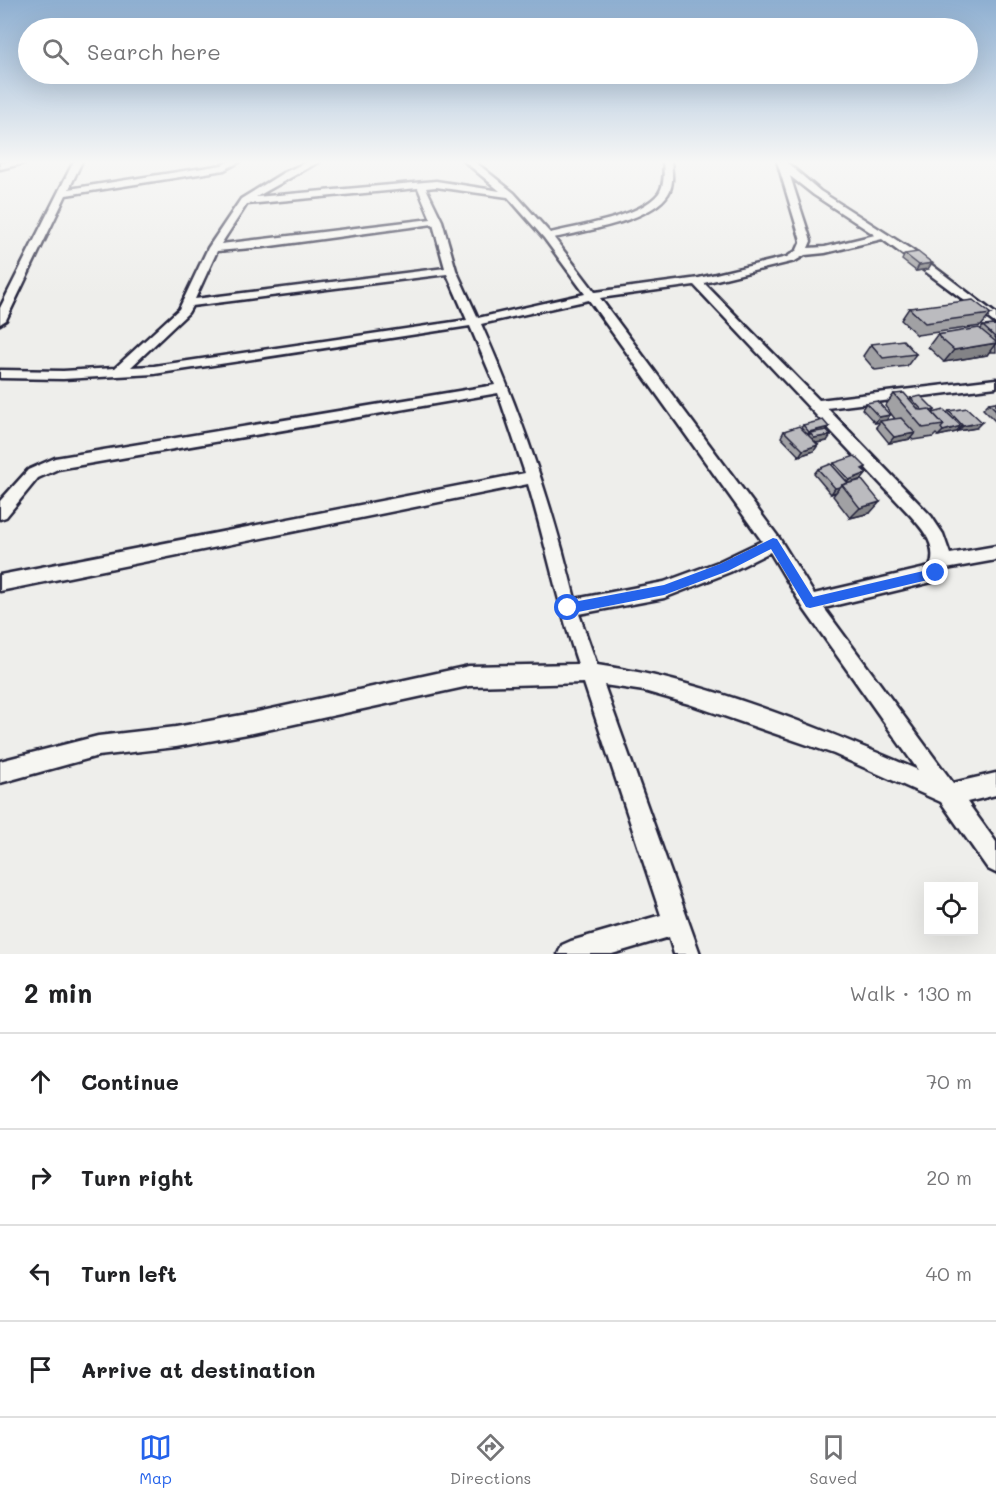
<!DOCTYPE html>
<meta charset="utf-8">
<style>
body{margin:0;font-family:Mali,sans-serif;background:#f2f2f2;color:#202124}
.controls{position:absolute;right:18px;bottom:18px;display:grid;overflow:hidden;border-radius:0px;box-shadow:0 6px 24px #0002}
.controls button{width:54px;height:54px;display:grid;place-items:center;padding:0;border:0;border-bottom:2px solid #e0e0e0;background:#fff;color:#202124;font:30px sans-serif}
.stop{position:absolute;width:18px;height:18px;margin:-14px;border:4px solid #2563eb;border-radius:50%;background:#fff}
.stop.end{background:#2563eb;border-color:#fff;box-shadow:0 2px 6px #0008}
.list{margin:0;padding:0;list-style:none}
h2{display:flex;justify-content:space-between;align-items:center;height:78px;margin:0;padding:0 24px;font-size:26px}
h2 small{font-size:20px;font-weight:400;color:#757577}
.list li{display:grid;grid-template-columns:39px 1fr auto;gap:18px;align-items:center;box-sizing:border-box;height:96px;padding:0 24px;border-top:2px solid #e0e0e0}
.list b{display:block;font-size:22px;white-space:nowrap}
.list em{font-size:20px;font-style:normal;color:#757577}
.icon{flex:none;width:33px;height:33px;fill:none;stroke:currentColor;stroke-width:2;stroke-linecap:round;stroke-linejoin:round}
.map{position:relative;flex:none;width:996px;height:954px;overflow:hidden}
.search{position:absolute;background:#fff;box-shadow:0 6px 24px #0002;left:18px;right:18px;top:18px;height:66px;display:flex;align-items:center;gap:15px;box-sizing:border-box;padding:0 21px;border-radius:33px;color:#757577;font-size:22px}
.sheet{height:462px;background:#fff}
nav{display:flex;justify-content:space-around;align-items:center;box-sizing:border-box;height:84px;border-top:2px solid #e0e0e0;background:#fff;font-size:16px;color:#757577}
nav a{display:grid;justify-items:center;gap:3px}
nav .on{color:#2563eb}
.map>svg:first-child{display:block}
</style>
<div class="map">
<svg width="996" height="954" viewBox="0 0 996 954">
<rect width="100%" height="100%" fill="#eeeeeb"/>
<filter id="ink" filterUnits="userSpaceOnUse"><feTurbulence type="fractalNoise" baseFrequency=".0167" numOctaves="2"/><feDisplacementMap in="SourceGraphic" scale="12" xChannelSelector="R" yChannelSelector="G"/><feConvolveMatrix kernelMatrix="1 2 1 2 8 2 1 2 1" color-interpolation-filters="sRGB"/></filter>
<g filter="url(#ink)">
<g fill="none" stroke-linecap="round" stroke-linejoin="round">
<defs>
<g id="street">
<polygon points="13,161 33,161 0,169 0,163"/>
<polygon points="74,161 82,161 69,189 222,165 230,161 241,161 224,170 66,195 6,320 0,324 0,308"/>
<path d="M 309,161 L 320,161 L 256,197 L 436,181 L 500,191 L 464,161 L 474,161 L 514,193 L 550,233 C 579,226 641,217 659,193 C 665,184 664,171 663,161 L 671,161 C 672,172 674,185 668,194 C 651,221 584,231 554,238 L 595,292 L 699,278 L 787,257 L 797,250 L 801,241 L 777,161 L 785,161 L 820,191 L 912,250 L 996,314 L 996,324 L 882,239 L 825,253 L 805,255 L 795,261 L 704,283 L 819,400 L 996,379 L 996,387 L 827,408 L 931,516 L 943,534 L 950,554 L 996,546 L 996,560 L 946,569 L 942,578 L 936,581 L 824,608 L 953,783 L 996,773 L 996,795 L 967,802 L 996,842 L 996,873 L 988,869 L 941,802 L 834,754 L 689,704 L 644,691 L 604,685 L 700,954 L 674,954 L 669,937 L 612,954 L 558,954 L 562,945 L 571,941 L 661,915 L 584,683 L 469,686 L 253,733 L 176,747 L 98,756 L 0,783 L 0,761 L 98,736 L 176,727 L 253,713 L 469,666 L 578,664 C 558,605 546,544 528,484 L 0,591 L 0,575 L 525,473 L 498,393 L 58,469 L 38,478 L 6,517 L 0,519 L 0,501 L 28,470 L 55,458 L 495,385 L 470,326 L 154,374 L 63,379 L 0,378 L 0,370 L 63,371 L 115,368 L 179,309 L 208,248 L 241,199 L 283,173 ZM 790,176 L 814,195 L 875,235 L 825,247 L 808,248 L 811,241 ZM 436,187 L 508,197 L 544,238 L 585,294 L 478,318 L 456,270 L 442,221 L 426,188 ZM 418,188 L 431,219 L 221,244 L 247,204 ZM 433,224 L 445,268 L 195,299 L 217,251 L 263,247 ZM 447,274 L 467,320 L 154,366 L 131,367 L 188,313 L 192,306 ZM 694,285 L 911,516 C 924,531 938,546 930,567 L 814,594 L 779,538 L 600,298 ZM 589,300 L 762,541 L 718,562 L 664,582 L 575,599 C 552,504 521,413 481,324 ZM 770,552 L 804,609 L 918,770 C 818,727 704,680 597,665 L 579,614 L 664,598 L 730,572 Z"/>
</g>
</defs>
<use href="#street" stroke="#22223b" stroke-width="5"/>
<use href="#street" fill="#f6f6f2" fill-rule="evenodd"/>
</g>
<g fill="#a1a1a4" stroke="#22223b" stroke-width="1.5">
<polygon points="905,254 928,269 916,271 902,260"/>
<polygon points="909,308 991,314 981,326 917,335 901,320"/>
<polygon points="996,325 996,352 989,352 987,355 944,362 928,347 937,335 981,329 983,326"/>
<polygon points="871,344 916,354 907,366 875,370 863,356"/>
<polygon points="894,394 909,399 911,398 935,410 933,413 947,413 949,411 976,428 957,431 956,432 938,436 936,434 933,437 913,440 911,438 910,439 889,443 876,427 880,422 875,423 862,409 866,403 886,420 895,419 885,406"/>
<polygon points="996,402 996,422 983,409 989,403"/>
<polygon points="803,425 829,427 827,430 827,441 816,443 814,451 799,456 781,437 784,431 801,428"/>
<polygon points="834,463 866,467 864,470 867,473 862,479 852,483 870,513 850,518 833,496 836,492 831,494 814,474 818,469 832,466"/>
</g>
<g fill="#838386" stroke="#22223b" stroke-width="1.5">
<polygon points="932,263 928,269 916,271 919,265"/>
<polygon points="996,343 987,355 944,362 954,350"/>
<polygon points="890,415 886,421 875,423 879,417"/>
<polygon points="982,422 976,428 958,431 963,426"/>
<polygon points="961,426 956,432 938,436 943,431"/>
<polygon points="829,427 825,433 810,433 807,438 805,438 809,432"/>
<polygon points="915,433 910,439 889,443 894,437"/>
<polygon points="831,435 827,441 810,444 814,438"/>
<polygon points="818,445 814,451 799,456 803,450"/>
<polygon points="867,473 862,479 845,485 849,480"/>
<polygon points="840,487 836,492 831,494 835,488"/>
<polygon points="880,502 870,513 850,518 860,508"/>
</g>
<g fill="#bbbbbf" stroke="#22223b" stroke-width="1.5">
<polygon points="918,252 932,263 919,265 905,254"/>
<polygon points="973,300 991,314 925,323 909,308"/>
<polygon points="996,325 996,338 983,326"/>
<polygon points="979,328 996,342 996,343 954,350 937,335"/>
<polygon points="903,340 916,354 883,358 871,344"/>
<polygon points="904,393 919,410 929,409 944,425 923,428 894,394"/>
<polygon points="921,396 935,410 931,411 929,409 922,410 911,398"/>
<polygon points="877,401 890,415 879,417 866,403"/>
<polygon points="996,402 996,410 989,403"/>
<polygon points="967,408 982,422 963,426 949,411"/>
<polygon points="944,410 961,426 943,431 941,428 944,425 933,413"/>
<polygon points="901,418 915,433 894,437 880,421"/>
<polygon points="823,420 829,427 809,432 803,425"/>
<polygon points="799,426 818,445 803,450 784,431"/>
<polygon points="827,430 831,435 814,438 810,433"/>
<polygon points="855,456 866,467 862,469 867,473 849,480 834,463"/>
<polygon points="831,464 848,483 842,485 840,487 835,488 818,469"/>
<polygon points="862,480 880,502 860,508 842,485"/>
</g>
</g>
<linearGradient id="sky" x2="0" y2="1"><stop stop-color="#8eafd1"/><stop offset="0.55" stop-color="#f7f7f6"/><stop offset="1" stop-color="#f7f7f6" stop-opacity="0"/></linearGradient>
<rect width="996" height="295" fill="url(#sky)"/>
<polygon fill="#2563eb" points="773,538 777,539 813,597 936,568 941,573 936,578 810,608 806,607 771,549 728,571 664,595 568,614 562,608 568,603 664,585 720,564"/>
</svg>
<div class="controls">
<button><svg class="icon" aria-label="locate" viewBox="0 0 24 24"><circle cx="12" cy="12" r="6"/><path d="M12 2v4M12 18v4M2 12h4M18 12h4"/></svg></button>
</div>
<div class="stop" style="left:568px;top:608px"></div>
<div class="stop end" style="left:936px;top:573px"></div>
<div class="search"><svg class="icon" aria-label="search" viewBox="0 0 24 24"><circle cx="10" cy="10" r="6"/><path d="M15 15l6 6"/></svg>Search here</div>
</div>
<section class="sheet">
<h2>2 min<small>Walk · 130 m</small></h2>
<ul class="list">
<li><svg class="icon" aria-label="ahead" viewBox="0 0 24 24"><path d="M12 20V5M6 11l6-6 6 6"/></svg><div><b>Continue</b></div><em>70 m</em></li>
<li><svg class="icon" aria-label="right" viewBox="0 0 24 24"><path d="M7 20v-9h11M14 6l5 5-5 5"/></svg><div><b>Turn right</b></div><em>20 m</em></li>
<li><svg class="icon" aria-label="left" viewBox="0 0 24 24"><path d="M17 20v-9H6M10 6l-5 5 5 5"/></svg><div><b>Turn left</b></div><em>40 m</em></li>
<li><svg class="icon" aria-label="arrive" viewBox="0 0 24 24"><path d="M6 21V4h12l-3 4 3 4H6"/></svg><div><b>Arrive at destination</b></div></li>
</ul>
</section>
<nav>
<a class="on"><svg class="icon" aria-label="map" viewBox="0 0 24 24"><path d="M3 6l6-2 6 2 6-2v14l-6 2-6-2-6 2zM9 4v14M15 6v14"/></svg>Map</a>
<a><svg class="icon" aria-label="directions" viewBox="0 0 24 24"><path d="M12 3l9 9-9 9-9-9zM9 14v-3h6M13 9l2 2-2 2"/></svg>Directions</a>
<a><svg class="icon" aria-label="saved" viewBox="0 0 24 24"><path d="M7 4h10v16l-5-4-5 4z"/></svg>Saved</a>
</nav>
